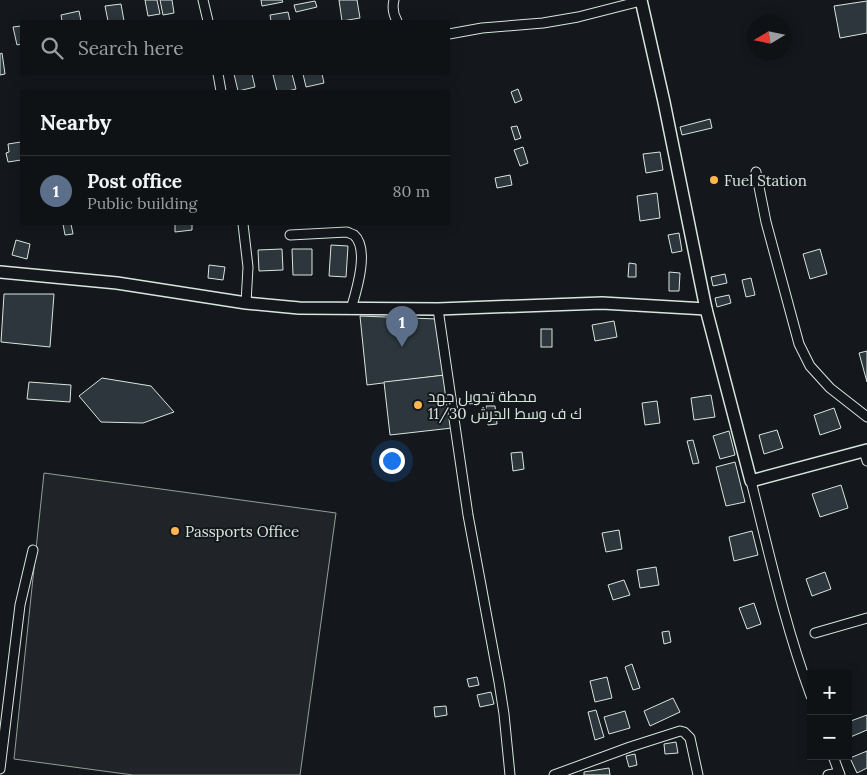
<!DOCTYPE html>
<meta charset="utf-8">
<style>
body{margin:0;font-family:Lora,Cairo,serif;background:#1d2022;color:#f1f3f6}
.controls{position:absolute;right:15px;bottom:15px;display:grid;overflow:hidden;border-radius:0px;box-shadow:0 2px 12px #0003}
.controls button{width:45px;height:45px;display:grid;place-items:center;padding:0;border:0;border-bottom:1px solid #2f3234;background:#0f1215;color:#f1f3f6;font:25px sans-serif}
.compass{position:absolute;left:747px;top:15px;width:45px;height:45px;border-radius:50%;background:#0f1215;box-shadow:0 2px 12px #0003;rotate:260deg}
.you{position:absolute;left:391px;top:460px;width:18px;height:18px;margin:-12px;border:4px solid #fff;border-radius:50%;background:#1a73e8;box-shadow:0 0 0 8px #1a73e833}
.badge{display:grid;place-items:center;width:32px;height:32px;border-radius:50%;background:#0b8043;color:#fff;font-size:16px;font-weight:700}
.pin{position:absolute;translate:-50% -41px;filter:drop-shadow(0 1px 2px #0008)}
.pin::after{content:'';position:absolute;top:26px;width:18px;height:15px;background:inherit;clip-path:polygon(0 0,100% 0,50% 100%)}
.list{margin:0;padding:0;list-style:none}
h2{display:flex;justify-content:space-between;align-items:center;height:65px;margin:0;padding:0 20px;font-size:21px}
h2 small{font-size:16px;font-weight:400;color:#9b9ea0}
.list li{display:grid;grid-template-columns:32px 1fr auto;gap:15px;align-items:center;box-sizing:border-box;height:70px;padding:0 20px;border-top:1px solid #2f3234}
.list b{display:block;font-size:19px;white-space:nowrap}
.list p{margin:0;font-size:16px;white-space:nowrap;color:#9b9ea0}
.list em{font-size:16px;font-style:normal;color:#9b9ea0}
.icon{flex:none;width:28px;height:28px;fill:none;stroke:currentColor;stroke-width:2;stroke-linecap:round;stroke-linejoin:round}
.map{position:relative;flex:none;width:867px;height:775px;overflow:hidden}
.search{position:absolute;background:#0f1215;box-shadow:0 2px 12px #0003;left:20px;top:20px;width:430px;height:55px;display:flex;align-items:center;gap:12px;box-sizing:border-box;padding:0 18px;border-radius:0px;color:#9b9ea0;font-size:19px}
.panel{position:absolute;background:#0f1215;box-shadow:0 2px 12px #0003;left:20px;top:90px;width:430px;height:135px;border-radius:0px}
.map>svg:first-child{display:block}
</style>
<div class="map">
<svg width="867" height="775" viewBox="0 0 867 775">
<rect width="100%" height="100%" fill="#14181c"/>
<polygon fill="#202428" stroke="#939e99" points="44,473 336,513 300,775 133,775 14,759"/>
<g fill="#2c363c" stroke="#d8e6dc">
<polygon points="145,0 157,0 160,14 148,16"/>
<polygon points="160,0 172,0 174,13 163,15"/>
<polygon points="261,0 282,0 283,2 262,6"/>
<polygon points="339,0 357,0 360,18 342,21"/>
<polygon points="315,1 317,7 296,12 294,5"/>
<polygon points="867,1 867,33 840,38 834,6"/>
<polygon points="121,4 124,21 108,21 105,6"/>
<polygon points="79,11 81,21 62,21 61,15"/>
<polygon points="288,12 290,21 271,21 270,15"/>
<polygon points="21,26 21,44 17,45 13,27"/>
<polygon points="2,53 5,74 0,75 0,54"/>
<polygon points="234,74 252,74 255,87 238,91"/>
<polygon points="278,74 292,74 296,89 288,91 277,91 273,75"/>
<polygon points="303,74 322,74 324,83 306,87"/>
<polygon points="518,89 522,100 515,103 511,92"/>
<polygon points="710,119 712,128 682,135 680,127"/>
<polygon points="517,126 521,138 515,140 511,127"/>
<polygon points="21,142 21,160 8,162 6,153 9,152 8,144"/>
<polygon points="523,147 528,163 520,166 514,150"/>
<polygon points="660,152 663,170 646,173 643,154"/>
<polygon points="510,175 512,185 497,188 495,178"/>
<polygon points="657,193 660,218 640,221 637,196"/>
<polygon points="63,224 71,224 73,234 65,235"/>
<polygon points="175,224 192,224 192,230 175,232"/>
<polygon points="679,233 682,251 672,253 668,235"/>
<polygon points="16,240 30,244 27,259 12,255"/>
<polygon points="331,245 348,246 346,277 329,276"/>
<polygon points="282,249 283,270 259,271 258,250"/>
<polygon points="292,249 312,249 312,275 293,275"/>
<polygon points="820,249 827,274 810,279 803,254"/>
<polygon points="629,263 636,264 636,277 628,277"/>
<polygon points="209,265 225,267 223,280 208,278"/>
<polygon points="669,272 680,273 679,291 669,291"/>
<polygon points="725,274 727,283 713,286 711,277"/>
<polygon points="751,278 755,295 746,297 742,280"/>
<polygon points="4,294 54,294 50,347 1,342"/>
<polygon points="729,295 731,303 717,307 715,298"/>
<polygon points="360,316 437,319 445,375 367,385"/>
<polygon points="614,321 617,337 595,341 592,325"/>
<rect x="541" y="329" width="11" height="18"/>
<polygon points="867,351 867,382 859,353"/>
<polygon points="445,375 452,428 390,435 384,382"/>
<polygon points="102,378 151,386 174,412 143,423 101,422 79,396"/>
<polygon points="29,382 71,385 70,402 27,399"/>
<polygon points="711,395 715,417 694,420 691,398"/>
<polygon points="657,401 660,423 645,425 642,403"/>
<polygon points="486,406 495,406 497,424 488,425"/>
<polygon points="834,408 841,428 820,435 814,415"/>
<polygon points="777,430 783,448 764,454 759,435"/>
<polygon points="729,431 735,455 720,459 713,436"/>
<polygon points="693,440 699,463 693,464 687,441"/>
<polygon points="522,452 524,469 513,471 511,453"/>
<polygon points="735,462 745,502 726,506 716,467"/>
<polygon points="841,485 848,508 820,517 812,494"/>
<polygon points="619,530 622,549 606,552 602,533"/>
<polygon points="752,531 758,555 734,561 729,537"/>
<polygon points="656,567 659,585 640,588 637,570"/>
<polygon points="825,572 831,589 812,596 806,579"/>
<polygon points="624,580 630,595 613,600 608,585"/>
<polygon points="754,603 761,624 747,629 739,608"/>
<polygon points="669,631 671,642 664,644 662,632"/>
<polygon points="632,664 640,688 633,690 625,667"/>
<polygon points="477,677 479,685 469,687 467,679"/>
<polygon points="607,677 612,698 595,702 590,681"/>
<polygon points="491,692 494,704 480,707 477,695"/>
<polygon points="673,698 680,712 650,726 644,711"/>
<polygon points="446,706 447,715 435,717 434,707"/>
<polygon points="596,710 604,737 595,740 588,712"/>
<polygon points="625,711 630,728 609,734 604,717"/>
<polygon points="867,715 867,730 848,738 848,722"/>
<polygon points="676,742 678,753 665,754 664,744"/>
<polygon points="867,751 867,768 857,773 850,758"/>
<polygon points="635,754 637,765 629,767 626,756"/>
<polygon points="609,768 610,775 584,775 584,772"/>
</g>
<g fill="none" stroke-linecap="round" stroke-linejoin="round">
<defs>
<g id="street">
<polyline points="203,0 208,21"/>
<path d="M 394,0 C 392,8 393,14 397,21"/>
<polyline points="449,34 482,28 543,23 578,17 641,1"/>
<polyline points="218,74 221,91"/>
<polyline points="756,172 766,222 799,344 810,366 830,388 867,417"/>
<polyline points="243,224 248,267 246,303"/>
<path d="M 290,235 L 347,232 C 349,233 352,234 354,235 C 370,249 356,292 351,309"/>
<polyline points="438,309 468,515 499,682 504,714 510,775"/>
<polyline points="864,451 867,461"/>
<path d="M 751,481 C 769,553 785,626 811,696"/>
<polyline points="815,633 867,618"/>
<polyline points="833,756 840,775"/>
<polyline points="0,769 20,605 33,550"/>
<polyline points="554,775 630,747 680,731 684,732 690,738 698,775"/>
<polyline points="828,775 839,773"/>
</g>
<g id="secondary">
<polyline points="641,0 664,102 706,309 751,481 867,450"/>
<polyline points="0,272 117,283 246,303 299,308 438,309 602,303 706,309"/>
</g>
</defs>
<use href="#street" stroke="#d8e6dc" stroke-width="11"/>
<use href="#secondary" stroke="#d8e6dc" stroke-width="14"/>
<use href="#street" stroke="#14181c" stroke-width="9"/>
<use href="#secondary" stroke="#14181c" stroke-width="11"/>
</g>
<g fill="#ffb74d" stroke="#14181c" stroke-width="2">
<circle cx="714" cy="180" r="5"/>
<circle cx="418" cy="405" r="5"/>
<circle cx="175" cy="531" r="5"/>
</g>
<g text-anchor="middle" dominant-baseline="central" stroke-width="4" stroke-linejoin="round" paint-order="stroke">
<g font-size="15" fill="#d8e6dc" stroke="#14181c" text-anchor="start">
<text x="724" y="180">Fuel Station</text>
<text x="428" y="396">محطة تحويل جهد<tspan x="428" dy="17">11/30 ك ف وسط الحرش</tspan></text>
<text x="185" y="531">Passports Office</text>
</g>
</g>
</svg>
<div class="controls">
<button>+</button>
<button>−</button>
</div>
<svg class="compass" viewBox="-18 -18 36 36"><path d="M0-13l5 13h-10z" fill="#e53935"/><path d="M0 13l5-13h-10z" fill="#9b9ea0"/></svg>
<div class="you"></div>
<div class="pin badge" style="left:402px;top:347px;background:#5c6f8a">1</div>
<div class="search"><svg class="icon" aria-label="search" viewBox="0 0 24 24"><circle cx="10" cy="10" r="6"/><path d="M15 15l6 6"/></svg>Search here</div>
<section class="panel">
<h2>Nearby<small></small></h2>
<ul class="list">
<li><span class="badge" style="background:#5c6f8a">1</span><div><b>Post office</b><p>Public building</p></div><em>80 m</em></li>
</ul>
</section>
</div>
